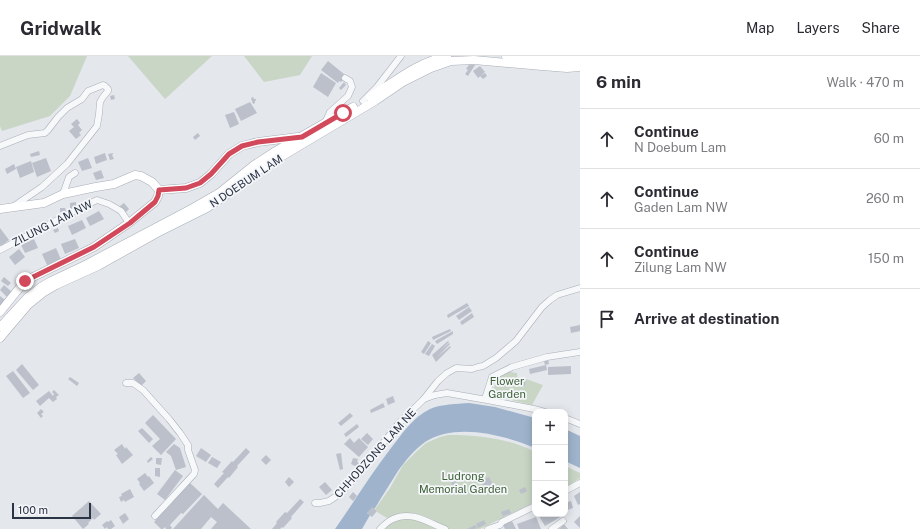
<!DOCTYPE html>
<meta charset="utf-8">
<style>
body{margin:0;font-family:"Public Sans",sans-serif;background:#f7f7f7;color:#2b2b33}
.controls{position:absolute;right:12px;bottom:12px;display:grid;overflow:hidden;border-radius:8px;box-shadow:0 2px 10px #0003}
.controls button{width:36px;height:36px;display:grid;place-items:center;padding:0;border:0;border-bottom:1px solid #e1e1e2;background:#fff;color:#2b2b33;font:20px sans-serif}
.scale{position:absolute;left:12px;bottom:10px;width:79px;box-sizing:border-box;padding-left:4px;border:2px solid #2b3445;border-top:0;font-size:11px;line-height:14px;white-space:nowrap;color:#2b3445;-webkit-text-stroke:3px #f4f6f9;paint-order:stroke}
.stop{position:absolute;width:12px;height:12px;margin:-9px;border:3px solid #d1495b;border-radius:50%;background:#fff}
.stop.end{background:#d1495b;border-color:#fff;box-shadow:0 1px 4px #0008}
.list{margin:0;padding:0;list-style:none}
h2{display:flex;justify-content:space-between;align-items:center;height:52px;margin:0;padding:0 16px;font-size:17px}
h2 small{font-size:13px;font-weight:400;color:#7c7c81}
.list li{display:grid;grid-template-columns:26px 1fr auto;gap:12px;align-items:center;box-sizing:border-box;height:60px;padding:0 16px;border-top:1px solid #e1e1e2}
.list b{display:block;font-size:15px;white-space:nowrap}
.list p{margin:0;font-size:13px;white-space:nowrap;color:#7c7c81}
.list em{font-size:13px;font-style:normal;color:#7c7c81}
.icon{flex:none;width:22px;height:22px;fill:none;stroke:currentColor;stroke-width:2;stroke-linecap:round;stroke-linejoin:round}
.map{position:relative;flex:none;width:580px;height:473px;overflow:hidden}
header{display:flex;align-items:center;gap:24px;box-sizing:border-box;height:56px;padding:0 20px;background:#fff;border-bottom:1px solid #e1e1e2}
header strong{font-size:19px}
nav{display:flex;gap:22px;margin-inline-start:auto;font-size:14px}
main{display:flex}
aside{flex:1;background:#fff}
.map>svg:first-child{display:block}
</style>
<header>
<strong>Gridwalk</strong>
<nav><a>Map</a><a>Layers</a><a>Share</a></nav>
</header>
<main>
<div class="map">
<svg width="580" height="473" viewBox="0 0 580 473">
<rect width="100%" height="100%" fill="#e4e7ec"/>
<g fill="#c9d6c5">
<polygon points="0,0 87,0 70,40 50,60 2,75 0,70"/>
<polygon points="128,0 212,0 165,43"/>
<polygon points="244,0 312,0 300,19 264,26"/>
<polygon points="502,315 517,317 518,329 525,329 526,323 543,329 532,349 490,339"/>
<path d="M 448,379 C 478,379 508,382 535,396 L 535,446 L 480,473 L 449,473 L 421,459 L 408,458 L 393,460 L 387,462 L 377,456 L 377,455 L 375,453 L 390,432 L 403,409 L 416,396 L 426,387 L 440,381 Z"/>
<polygon points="565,410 580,417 580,422 565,432"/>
<path d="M 409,462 L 419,463 L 441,473 L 383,473 C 392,464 396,463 409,462 Z"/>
</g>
<g fill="#9fb4cc">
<path d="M 469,347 L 495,351 L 535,362 L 535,392 C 504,379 456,366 425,386 C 414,394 405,405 398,415 C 393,423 388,431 383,439 C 380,443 378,448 375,452 C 373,454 370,456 367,457 L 370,459 L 362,473 L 335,473 C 354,446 371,418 391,392 C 402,378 413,361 430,353 C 442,348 456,348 469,347 Z"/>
<polygon points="565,373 580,380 580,412 565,405"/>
</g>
<g fill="#bbc0ca">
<polygon points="328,5 344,18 341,22 343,24 341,26 339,25 338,27 321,14"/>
<polygon points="471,6 475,9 468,20 465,18 468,14 466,13"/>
<polygon points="480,10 485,16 478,22 473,15"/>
<polygon points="321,17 336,27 328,41 313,31"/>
<polygon points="485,17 487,20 483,23 480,20"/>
<polygon points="344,26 346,29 341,34 339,32"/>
<polygon points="114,39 115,43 111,44 110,40"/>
<polygon points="253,41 254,43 256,43 256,44 255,45 255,47 253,48 251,42"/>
<polygon points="250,46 257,57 241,65 235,53"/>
<polygon points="234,56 239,68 230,72 225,59"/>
<polygon points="77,63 80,67 78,69 82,74 79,77 81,79 76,83 69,75 74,71 71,68"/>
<polygon points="198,77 200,80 195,84 193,81"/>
<polygon points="39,95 40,99 31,101 30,98"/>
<polygon points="105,97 107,104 96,108 94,101"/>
<polygon points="113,97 113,98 112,99 114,103 110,104 108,98"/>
<polygon points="46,102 51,115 37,121 32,107"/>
<polygon points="88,102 92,112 82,115 78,106"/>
<polygon points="31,105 34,116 20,122 16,111"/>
<polygon points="14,108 16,113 7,118 5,113"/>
<polygon points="101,114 104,122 96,124 93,117"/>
<polygon points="76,146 76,152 70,152 70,147"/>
<polygon points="124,147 129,153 125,157 120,150"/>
<polygon points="60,152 65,152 66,155 60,156"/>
<polygon points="99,155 104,163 90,170 86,162"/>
<polygon points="82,164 86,172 72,179 68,170"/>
<polygon points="0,172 9,184 1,190 0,189"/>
<polygon points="58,172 59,175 55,177 53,174"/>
<polygon points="34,183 38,192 25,197 21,189"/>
<polygon points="75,183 79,192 65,198 61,188"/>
<polygon points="56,192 62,206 48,211 42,198"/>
<polygon points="19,193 25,201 15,209 9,201"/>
<polygon points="4,221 11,227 8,230 1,225"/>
<polygon points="4,229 12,236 7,241 0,234"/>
<polygon points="0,240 5,244 0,250"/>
<polygon points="467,247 469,250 448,262 447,259"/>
<polygon points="469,251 472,255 459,264 456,260"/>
<polygon points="472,257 474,261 462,269 460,266"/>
<polygon points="580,269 580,275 571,277 570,271"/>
<polygon points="450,273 451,275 433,284 432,281"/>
<polygon points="453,275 453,278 437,288 435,285"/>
<polygon points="428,285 431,287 424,298 421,296"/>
<polygon points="448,285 449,286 441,294 449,287 450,288 437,301 450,290 451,291 436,306 432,299"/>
<polygon points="432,288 435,290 429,300 425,298"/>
<polygon points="548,304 549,308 545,309 544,305"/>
<polygon points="22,308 39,329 33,334 16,314"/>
<polygon points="546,309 547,314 530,318 529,313"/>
<polygon points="571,310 571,318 548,319 548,311"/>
<polygon points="13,315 30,337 23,342 6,320"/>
<polygon points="139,317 146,325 141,330 133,322"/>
<polygon points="70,321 79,327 77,330 68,323"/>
<polygon points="517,323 526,323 525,330 518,329"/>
<polygon points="54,334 59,339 56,341 57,343 53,346 49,342 40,350 36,345 49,335 53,340 54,338 52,336"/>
<polygon points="393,340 395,346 388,349 386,343"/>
<polygon points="383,347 385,351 371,357 370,354"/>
<polygon points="41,353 44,356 41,358 43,360 41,362 37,357"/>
<polygon points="350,357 353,360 341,370 338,367"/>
<polygon points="153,359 176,383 161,399 152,390 160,383 145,367"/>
<polygon points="357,368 359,371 346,381 344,378"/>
<polygon points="142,372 153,383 149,387 138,375"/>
<polygon points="367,377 373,383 368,389 361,383"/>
<polygon points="350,382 354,387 359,382 368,391 359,401 344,388"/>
<polygon points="122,388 125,393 126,391 133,399 122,408 116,399 118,398 114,394"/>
<polygon points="174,388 180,392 186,411 176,414 171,400 166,396"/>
<polygon points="201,392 211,399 206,406 196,400"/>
<polygon points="246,392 250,396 237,410 238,411 229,422 228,421 218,432 214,428 224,417 222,416 232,405 233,406"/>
<polygon points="341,397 343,413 340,414 336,398"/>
<polygon points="266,399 271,404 266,409 261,404"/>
<polygon points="151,401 153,403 148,407 147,405"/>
<polygon points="212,401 221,406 217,412 208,407"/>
<polygon points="156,402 162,402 161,409 156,408"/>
<polygon points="353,402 358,403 357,406 359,407 357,411 351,408"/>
<polygon points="155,412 160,412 160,421 155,420"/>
<polygon points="175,414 183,420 165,444 157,438"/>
<polygon points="145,417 148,421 149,420 154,427 144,435 139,428 140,427 137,423"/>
<polygon points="289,421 294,426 289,431 285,426"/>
<polygon points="489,421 493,429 485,432 481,425"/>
<polygon points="455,424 458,429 454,432 451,427"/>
<polygon points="325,426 332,434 326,439 319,431"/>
<polygon points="190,427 202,438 183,458 181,457 170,469 172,472 171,473 166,473 165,471 163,473 161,473 154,466"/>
<polygon points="494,429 496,434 488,438 486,433"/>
<polygon points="525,431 527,435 521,438 519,434"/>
<polygon points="130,433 134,441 125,446 124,444 121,446 119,441 122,440 121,438"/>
<polygon points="353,436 357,440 353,445 349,441"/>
<polygon points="580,436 580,448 578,449 574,440"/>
<polygon points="204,439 218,453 223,447 251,473 211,473 217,466 211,461 201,473 173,473"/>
<polygon points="300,443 304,446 291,461 292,462 283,472 282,471 280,473 272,473 277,467 276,466 285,456 287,457"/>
<polygon points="89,445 101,458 94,464 93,462 88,467 89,468 83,473 72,460"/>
<polygon points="571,445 573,452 567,454 565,447"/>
<polygon points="372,451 377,455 372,461 367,457"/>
<polygon points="509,453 511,457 503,460 501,456"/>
<polygon points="125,457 129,463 123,468 119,461"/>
<polygon points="543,458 561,458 562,460 545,470 539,460"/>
<polygon points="580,460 580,472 574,466"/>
<polygon points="536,461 541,473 519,473 517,468"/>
<polygon points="111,464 115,470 111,473 108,473 107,471 105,473 102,469 107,465 108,466"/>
<polygon points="484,464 486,468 478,472 476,468"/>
<polygon points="512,465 516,473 505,473 503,469"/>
<polygon points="564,468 568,473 559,473"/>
<polygon points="475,469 477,472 474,473 467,473"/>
</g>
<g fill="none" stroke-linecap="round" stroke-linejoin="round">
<defs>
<g id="minor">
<polyline points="363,45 377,31 401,0"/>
<polyline points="325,67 330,56 348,40 352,31 350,25 345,22"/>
<polyline points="0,90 28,79 45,77 48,74 58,61 67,52 82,43 88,35 103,29 105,30 108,33 108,35 103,41 100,46 99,58 97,70 67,108 42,131 14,150"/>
<polyline points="63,138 69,121 75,117"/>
<polyline points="0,194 80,152 97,144 109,148 121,155 129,167"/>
<polyline points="126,327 133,327 143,334 169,363 180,377 188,389 188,394 195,414 194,418 155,460"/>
<polyline points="424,343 435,339 447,337 487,344 534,353 545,356"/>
<polyline points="485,343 492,321 512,311 547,301 580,296"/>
<polyline points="565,362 580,368"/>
<polyline points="565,435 580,427"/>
<polyline points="315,447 320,447 329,445 338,439 344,434 361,415 399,367 423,344 438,325 447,317 456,312 472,313 478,311 483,310 496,302 516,285 542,251 550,244 557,239 580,232"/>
<path d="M 380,473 C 384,469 388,465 393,463 C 411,454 429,467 445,473"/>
<polyline points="488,473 500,469 502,466 535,450"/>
<polyline points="552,473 563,465"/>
</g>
<g id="secondary">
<polyline points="506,0 545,4 580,4"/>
<path d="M 370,41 C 397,24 416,7 447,0"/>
<polyline points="159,134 186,132 200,127 211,118 229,98 242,90 258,86 298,81"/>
<polyline points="0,153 44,147 63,138 96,131 114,128 135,119 141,120 152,126 159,134 158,140 155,146 129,167 94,191 25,225 0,256"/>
<polyline points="0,271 27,242 41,231 51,225 85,209 193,152 219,137 254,109 274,96 353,51"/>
<polyline points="0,282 28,249 44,236 56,229 98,210 157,177 207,152 228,138 259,114 375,45 403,26 431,12 451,5 474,4 542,10 567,12 580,11"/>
</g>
</defs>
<use href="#minor" stroke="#a9aeb7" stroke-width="7"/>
<use href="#secondary" stroke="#a9aeb7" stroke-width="9"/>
<use href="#minor" stroke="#f7f8fa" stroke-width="6"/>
<use href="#secondary" stroke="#fff" stroke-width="8"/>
</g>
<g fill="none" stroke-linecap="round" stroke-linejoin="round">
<polyline stroke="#d1495b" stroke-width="5" points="25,225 94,191 130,167 155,146 158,140 159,134 186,132 200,127 211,118 229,98 242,90 258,86 302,81 343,57"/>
</g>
<g text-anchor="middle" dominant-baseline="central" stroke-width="3.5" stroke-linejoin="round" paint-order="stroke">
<g font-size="11" fill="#2b3445" stroke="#f4f6f9">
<text transform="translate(246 125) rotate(-34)">N DOEBUM LAM</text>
<text transform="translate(52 167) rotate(-27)">ZILUNG LAM NW</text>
<text transform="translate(375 397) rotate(-48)">CHHODZONG LAM NE</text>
</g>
<g font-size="11" fill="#3f6138" stroke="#f4f6f9">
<text x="507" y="325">Flower<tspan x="507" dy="13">Garden</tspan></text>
<text x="463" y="420">Ludrong<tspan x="463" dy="13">Memorial Garden</tspan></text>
</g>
</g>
</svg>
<div class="controls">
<button>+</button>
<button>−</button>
<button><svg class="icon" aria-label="layers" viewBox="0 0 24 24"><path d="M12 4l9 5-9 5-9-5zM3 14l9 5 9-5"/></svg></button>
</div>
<div class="scale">100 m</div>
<div class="stop" style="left:343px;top:57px"></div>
<div class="stop end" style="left:25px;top:225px"></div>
</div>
<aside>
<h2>6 min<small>Walk · 470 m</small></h2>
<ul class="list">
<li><svg class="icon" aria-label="ahead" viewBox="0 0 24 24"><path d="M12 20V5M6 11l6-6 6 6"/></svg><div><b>Continue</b><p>N Doebum Lam</p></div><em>60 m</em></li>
<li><svg class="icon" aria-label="ahead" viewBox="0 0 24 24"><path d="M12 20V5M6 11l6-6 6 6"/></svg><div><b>Continue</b><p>Gaden Lam NW</p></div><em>260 m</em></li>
<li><svg class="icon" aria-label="ahead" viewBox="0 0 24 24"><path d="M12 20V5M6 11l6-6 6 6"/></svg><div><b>Continue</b><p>Zilung Lam NW</p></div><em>150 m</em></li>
<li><svg class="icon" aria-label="arrive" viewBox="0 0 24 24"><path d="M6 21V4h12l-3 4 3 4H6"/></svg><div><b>Arrive at destination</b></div></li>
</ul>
</aside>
</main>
